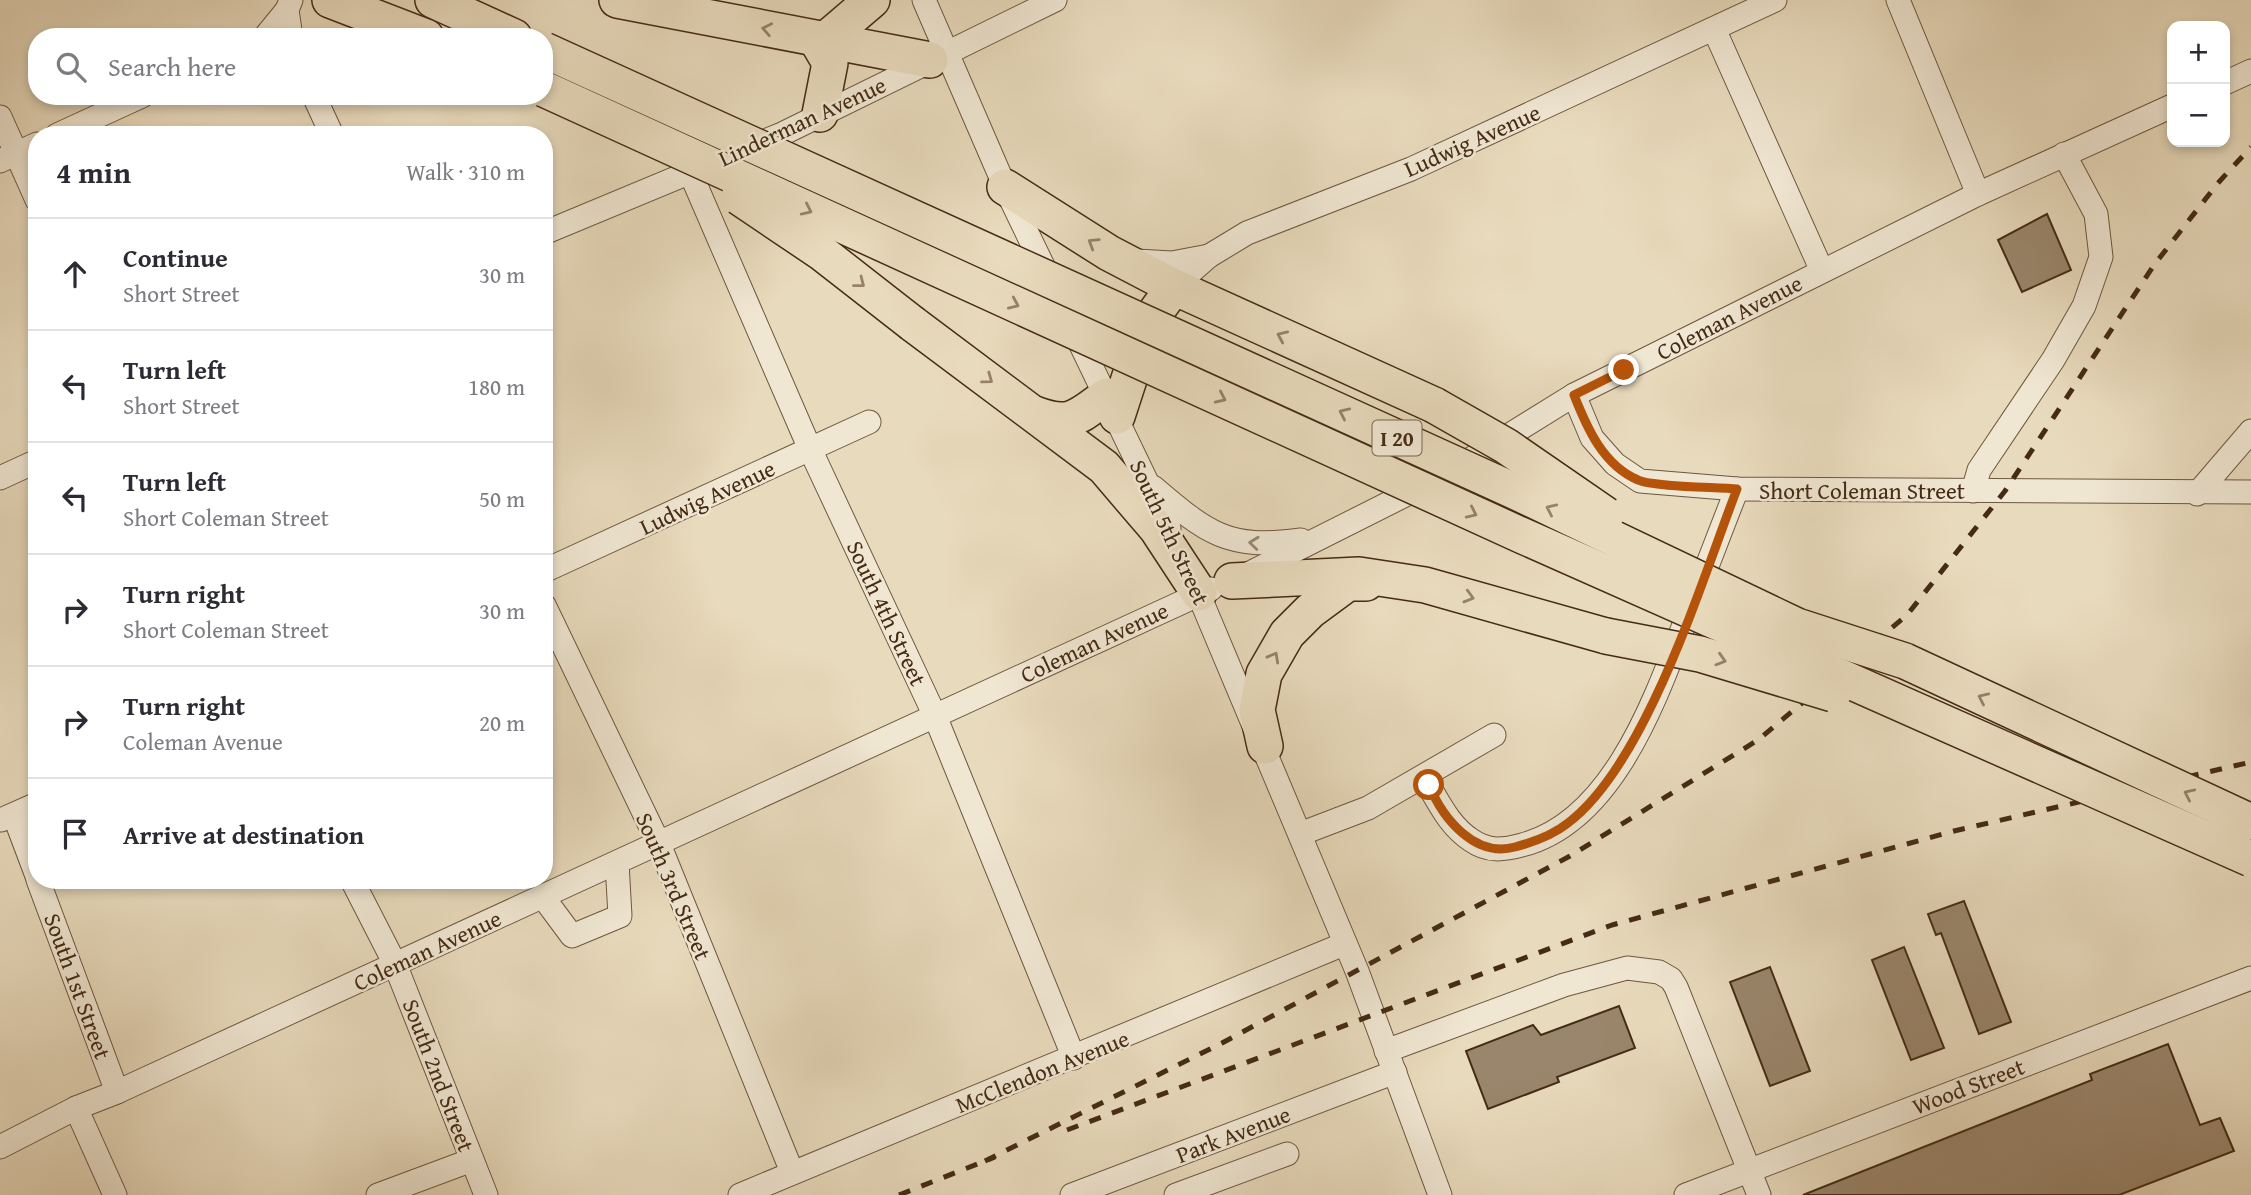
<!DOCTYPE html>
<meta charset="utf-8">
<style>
body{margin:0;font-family:"Gentium Book Plus",serif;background:#f2f2f3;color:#2b2b33}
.controls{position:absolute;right:21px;top:21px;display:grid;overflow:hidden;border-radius:14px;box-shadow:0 4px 10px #0003}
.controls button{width:63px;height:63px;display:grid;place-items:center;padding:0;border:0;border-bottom:2px solid #e1e1e2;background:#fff;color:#2b2b33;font:35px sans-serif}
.stop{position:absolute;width:21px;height:21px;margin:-16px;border:5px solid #b45309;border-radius:50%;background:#fff}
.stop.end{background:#b45309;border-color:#fff;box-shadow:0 2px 7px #0008}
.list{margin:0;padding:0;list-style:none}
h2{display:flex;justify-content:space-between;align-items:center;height:91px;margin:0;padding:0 28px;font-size:30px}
h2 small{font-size:23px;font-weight:400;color:#7c7c81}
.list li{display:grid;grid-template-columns:46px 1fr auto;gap:21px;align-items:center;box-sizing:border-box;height:112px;padding:0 28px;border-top:2px solid #e1e1e2}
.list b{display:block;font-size:26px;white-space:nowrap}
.list p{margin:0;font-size:23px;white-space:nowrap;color:#7c7c81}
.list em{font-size:23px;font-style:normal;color:#7c7c81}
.icon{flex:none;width:38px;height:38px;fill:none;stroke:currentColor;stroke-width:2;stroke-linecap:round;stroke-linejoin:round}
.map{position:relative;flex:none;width:2251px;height:1195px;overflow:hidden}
.search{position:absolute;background:#fff;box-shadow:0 4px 10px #0003;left:28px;top:28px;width:525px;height:77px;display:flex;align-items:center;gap:18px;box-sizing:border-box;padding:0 24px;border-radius:28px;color:#7c7c81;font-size:26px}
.panel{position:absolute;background:#fff;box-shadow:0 4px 10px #0003;left:28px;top:126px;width:525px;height:763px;border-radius:28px}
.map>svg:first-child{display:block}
</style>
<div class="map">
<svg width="2251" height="1195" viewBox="0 0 2251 1195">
<rect width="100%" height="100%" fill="#e8dabc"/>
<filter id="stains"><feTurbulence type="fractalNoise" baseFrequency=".00286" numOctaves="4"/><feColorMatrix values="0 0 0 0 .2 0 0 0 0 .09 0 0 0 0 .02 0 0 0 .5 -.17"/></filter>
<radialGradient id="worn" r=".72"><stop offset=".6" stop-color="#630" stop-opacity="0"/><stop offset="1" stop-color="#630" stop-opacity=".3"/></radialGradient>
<g fill="#9a866c" stroke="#452b15" stroke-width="2">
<polygon points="2047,214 2071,270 2022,292 1998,240"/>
<polygon points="1964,901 2011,1022 1979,1034 1941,933 1936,935 1928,914"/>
<polygon points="1904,947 1944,1048 1911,1060 1872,960"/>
<polygon points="1770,967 1810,1071 1770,1086 1730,982"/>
<polygon points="1619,1006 1635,1048 1557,1077 1559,1082 1488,1109 1466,1051 1533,1025 1541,1035"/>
<polygon points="2168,1044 2200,1125 2220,1118 2234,1151 2119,1195 1803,1195 2092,1080 2090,1074"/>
</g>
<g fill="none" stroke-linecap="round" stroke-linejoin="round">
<defs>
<g id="minor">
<polyline points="924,0 1005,187 1169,528"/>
<polyline points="1898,0 1978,194"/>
<polyline points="1714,29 1822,271"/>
<polyline points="265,37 287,10"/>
<polyline points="291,37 287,10 291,0"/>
<polyline points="2225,83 2251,71"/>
<polyline points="314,96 332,135"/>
<polyline points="0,117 37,200"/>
<polyline points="57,135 142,96"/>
<polyline points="0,161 37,144"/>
<polyline points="690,172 810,449 935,716 1074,1058"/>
<polyline points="544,233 782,134 1055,0"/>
<polyline points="1136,261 1172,263 1209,256"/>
<polyline points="1174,287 1209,256 1247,233 1411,169 1775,0"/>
<polyline points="1574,395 1592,438 1615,464 1640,481 1737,489 2251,492"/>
<polyline points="0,478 37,461"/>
<path d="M 1153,487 C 1207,533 1227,550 1301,540"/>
<polyline points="1973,491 1979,470 2053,360 2084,306 2101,257 2096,214 2064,154"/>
<polyline points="2197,494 2251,431"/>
<polyline points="544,571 869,422"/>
<polyline points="1246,575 1445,475 1574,395 1978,194 2172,106"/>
<polyline points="1193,581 1357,971 1440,1195"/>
<polyline points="544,605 659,844 792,1172"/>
<path d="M 1424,778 C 1438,800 1448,825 1471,840 C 1488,852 1503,850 1522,845 C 1614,821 1656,697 1687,617 C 1704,575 1720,532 1737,489"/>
<polyline points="14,815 37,876"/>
<polyline points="1,820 37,804"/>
<polyline points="1300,834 1368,808 1494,735"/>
<polyline points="38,880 117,1092"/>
<polyline points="352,880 395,964 486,1195"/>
<polyline points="543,897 572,936 620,916 617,863"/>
<polyline points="1386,1051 1564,985 1627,968 1659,972 1671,979 1676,987 1759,1195"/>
<polyline points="76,1108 115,1195"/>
<polyline points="0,1147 76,1108 117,1092 1211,589"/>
<polyline points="378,1195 472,1160"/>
<polyline points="740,1195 1344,944"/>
<polyline points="1072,1195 1395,1072"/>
<polyline points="1176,1195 1287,1154"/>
<polyline points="1686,1195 2251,978"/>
</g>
<g id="highway">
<polyline points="330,0 426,37"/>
<polyline points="433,0 514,37"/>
<polyline points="617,0 930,60"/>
<polyline points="816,39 830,63 820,114"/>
<polyline points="824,41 872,0"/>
<polyline points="1005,187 1109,253 1174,287 1434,405"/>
<polyline points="913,324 1104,467 1157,529 1199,593"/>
<path d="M 1035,414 C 1072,428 1078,416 1107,396"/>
<polyline points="1117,416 1147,324 1174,287"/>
<polyline points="1232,581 1359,575 1425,585 1606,636"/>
<polyline points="1265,746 1257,710 1264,674 1287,634 1310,611 1348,583 1366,583"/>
</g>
</defs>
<use href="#minor" stroke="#6e573f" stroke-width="25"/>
<use href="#highway" stroke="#452b15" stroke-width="38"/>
<use href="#minor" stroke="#f0e7d3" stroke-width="23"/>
<use href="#highway" stroke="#e8dabc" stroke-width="35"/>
<g stroke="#452b15" stroke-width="5" stroke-dasharray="12 12" stroke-linecap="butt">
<polyline points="1067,1130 1612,925 1954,831 2251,762"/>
<polyline points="985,1161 1222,1043 1570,856 1758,740 1907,615 2005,491 2154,265 2218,183 2251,147"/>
<polyline points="899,1195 995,1157"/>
</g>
<defs>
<g id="highway-bridge">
<polyline points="544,50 1512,490 1797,626 1905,661 2251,822"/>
<polyline points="544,89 1523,536 2251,859"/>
<polyline points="739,197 822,253 913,324"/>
<polyline points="1434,405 1506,446 1606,515"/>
<polyline points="1606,636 1700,654 1833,694"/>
</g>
</defs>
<use href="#highway-bridge" stroke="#452b15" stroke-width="38" stroke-linecap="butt"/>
<use href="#highway-bridge" stroke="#e8dabc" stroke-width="35"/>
</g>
<defs><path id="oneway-chevron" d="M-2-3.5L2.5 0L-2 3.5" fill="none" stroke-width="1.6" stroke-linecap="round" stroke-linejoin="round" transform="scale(1.75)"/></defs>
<g stroke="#968268">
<use href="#oneway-chevron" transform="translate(767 29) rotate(-169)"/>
<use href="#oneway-chevron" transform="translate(807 210) rotate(25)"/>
<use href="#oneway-chevron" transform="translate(1093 243) rotate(-148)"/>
<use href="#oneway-chevron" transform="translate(860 283) rotate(38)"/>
<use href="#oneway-chevron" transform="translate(1014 304) rotate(24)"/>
<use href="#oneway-chevron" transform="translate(1282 336) rotate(-156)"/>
<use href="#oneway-chevron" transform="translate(988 379) rotate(36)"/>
<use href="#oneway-chevron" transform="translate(1221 398) rotate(25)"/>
<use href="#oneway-chevron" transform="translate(1344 413) rotate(-155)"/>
<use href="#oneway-chevron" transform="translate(1551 509) rotate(-155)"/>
<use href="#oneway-chevron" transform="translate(1472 513) rotate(25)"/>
<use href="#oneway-chevron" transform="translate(1469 597) rotate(16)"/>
<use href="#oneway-chevron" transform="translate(1274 657) rotate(-61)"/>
<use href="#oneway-chevron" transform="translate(1721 660) rotate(17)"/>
<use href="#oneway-chevron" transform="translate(1983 698) rotate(-155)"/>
<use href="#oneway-chevron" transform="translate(2189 794) rotate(-155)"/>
</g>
<use stroke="#9a8974" href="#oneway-chevron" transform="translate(1254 543) rotate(-174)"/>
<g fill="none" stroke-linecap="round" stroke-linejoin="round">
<path stroke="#b45309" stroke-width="9" d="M 1429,785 C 1443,819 1475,858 1515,847 C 1534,842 1553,835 1568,823 C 1647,763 1701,582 1737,489 C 1717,487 1653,487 1638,480 C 1603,465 1587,428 1574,395 L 1624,370"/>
</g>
<g text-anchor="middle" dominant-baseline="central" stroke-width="5" stroke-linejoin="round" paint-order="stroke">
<rect fill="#f0e7d3" stroke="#78634e" stroke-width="2" x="1372.5" y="420.5" width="49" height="35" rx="5"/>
<g font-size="21" font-weight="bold" fill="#452b15">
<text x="1397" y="438">I 20</text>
</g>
<g font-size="23" fill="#452b15" stroke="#f0e7d3">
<text transform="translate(802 121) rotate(-25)">Linderman Avenue</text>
<text transform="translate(1472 140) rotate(-24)">Ludwig Avenue</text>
<text transform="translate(1729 317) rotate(-27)">Coleman Avenue</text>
<text x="1862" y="490">Short Coleman Street</text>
<text transform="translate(707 497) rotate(-25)">Ludwig Avenue</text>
<text transform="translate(1170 532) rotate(65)">South 5th Street</text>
<text transform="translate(887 613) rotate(65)">South 4th Street</text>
<text transform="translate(1094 642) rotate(-25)">Coleman Avenue</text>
<text transform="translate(674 886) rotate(67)">South 3rd Street</text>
<text transform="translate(427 950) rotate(-25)">Coleman Avenue</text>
<text transform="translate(78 986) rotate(70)">South 1st Street</text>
<text transform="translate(1042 1071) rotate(-22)">McClendon Avenue</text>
<text transform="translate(439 1075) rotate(69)">South 2nd Street</text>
<text transform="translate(1968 1086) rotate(-21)">Wood Street</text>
<text transform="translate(1233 1134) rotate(-21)">Park Avenue</text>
</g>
</g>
<rect width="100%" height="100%" filter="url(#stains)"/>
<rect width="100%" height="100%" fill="url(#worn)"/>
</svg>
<div class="controls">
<button>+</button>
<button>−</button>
</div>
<div class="stop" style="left:1429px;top:785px"></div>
<div class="stop end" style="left:1624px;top:370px"></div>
<div class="search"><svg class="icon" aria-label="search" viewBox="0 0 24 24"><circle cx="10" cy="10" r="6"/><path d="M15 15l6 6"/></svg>Search here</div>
<section class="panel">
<h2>4 min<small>Walk · 310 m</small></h2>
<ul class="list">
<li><svg class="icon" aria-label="ahead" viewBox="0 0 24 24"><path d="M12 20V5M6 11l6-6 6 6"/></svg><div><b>Continue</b><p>Short Street</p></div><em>30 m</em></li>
<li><svg class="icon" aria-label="left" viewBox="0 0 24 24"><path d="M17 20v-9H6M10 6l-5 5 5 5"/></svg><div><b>Turn left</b><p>Short Street</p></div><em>180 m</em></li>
<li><svg class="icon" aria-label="left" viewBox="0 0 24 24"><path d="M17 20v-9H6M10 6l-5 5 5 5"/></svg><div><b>Turn left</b><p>Short Coleman Street</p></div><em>50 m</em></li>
<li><svg class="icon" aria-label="right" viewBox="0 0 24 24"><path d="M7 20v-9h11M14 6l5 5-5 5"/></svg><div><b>Turn right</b><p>Short Coleman Street</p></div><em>30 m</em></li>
<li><svg class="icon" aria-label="right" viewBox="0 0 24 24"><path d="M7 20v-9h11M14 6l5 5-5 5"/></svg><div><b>Turn right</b><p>Coleman Avenue</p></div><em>20 m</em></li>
<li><svg class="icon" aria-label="arrive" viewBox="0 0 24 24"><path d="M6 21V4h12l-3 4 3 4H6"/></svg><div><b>Arrive at destination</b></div></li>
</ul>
</section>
</div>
